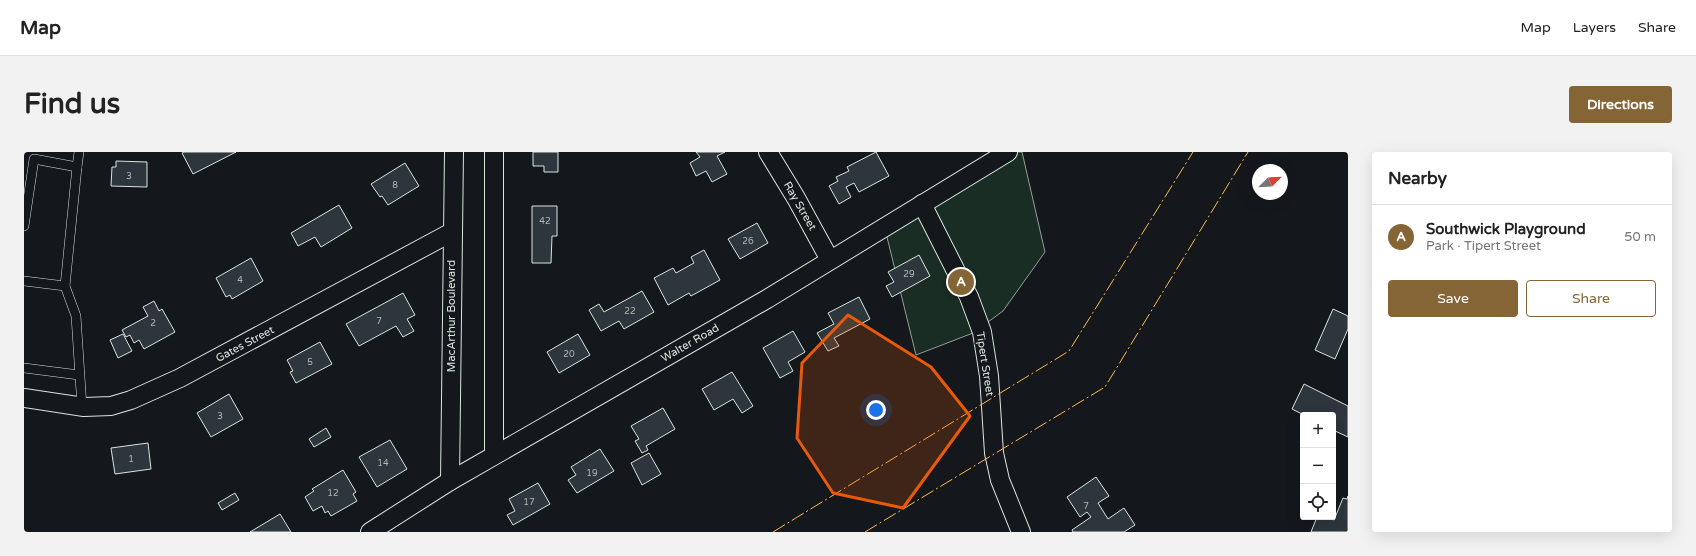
<!DOCTYPE html>
<meta charset="utf-8">
<style>
body{margin:0;font-family:"Varela Round",sans-serif;background:#f2f2f2;color:#222}
.controls{position:absolute;right:12px;bottom:12px;display:grid;overflow:hidden;border-radius:4px;box-shadow:0 4px 16px #0002}
.controls button{width:36px;height:36px;display:grid;place-items:center;padding:0;border:0;border-bottom:1px solid #e0e0e0;background:#fff;color:#222;font:20px sans-serif}
.compass{position:absolute;left:1228px;top:12px;width:36px;height:36px;border-radius:50%;background:#fff;box-shadow:0 4px 16px #0002;rotate:66deg}
.you{position:absolute;left:852px;top:258px;width:14px;height:14px;margin:-10px;border:3px solid #fff;border-radius:50%;background:#1a73e8;box-shadow:0 0 0 6px #1a73e833}
.badge{display:grid;place-items:center;width:26px;height:26px;border-radius:50%;background:#856535;color:#fff;font-size:13px;font-weight:700}
.pin{position:absolute;translate:-50% -50%;border:2px solid #fff;box-shadow:0 1px 4px #0006}
.list{margin:0;padding:0;list-style:none}
h2{display:flex;justify-content:space-between;align-items:center;height:52px;margin:0;padding:0 16px;font-size:17px}
h2 small{font-size:13px;font-weight:400;color:#767676}
.list li{display:grid;grid-template-columns:26px 1fr auto;gap:12px;align-items:center;box-sizing:border-box;height:64px;padding:0 16px;border-top:1px solid #e0e0e0}
.list b{display:block;font-size:15px;white-space:nowrap}
.list p{margin:0;font-size:13px;white-space:nowrap;color:#767676}
.list em{font-size:13px;font-style:normal;color:#767676}
.actions{display:flex;gap:8px;padding:12px 16px}
.actions a{flex:1;padding:9px 0;border:1px solid #856535;border-radius:4px;text-align:center;font-size:14px;color:#856535}
.actions .main{background:#856535;color:#fff}
.icon{flex:none;width:22px;height:22px;fill:none;stroke:currentColor;stroke-width:2;stroke-linecap:round;stroke-linejoin:round}
.map{position:relative;flex:none;width:1324px;height:380px;overflow:hidden;border-radius:4px}
header{display:flex;align-items:center;gap:24px;box-sizing:border-box;height:56px;padding:0 20px;background:#fff;border-bottom:1px solid #e0e0e0}
header strong{font-size:19px}
nav{display:flex;gap:22px;margin-inline-start:auto;font-size:14px}
.intro{display:flex;align-items:center;justify-content:space-between;box-sizing:border-box;height:96px;padding:0 24px}
h1{margin:0;font-size:28px}
.button{padding:10px 18px;border-radius:4px;background:#856535;color:#fff;font-size:14px;font-weight:700}
main{display:flex;gap:24px;padding:0 24px}
aside{flex:1;background:#fff;border-radius:4px;box-shadow:0 4px 16px #0002}
.map>svg:first-child{display:block}
</style>
<header>
<strong>Map</strong>
<nav><a>Map</a><a>Layers</a><a>Share</a></nav>
</header>
<div class="intro"><h1>Find us</h1><a class="button">Directions</a></div>
<main>
<div class="map">
<svg width="1324" height="380" viewBox="0 0 1324 380">
<rect width="100%" height="100%" fill="#14181c"/>
<polygon fill="#1a2d24" stroke="#939e99" points="990,0 998,0 1021,100 979,159 949,181 892,203 860,73"/>
<g fill="#2c363c" stroke="#d8e6dc">
<polygon points="160,0 212,0 169,22 158,1"/>
<polygon points="509,0 534,0 534,20 520,20 520,14 509,14"/>
<polygon points="672,0 701,0 693,4 703,22 688,30 682,19 672,24 666,11 676,5"/>
<polygon points="852,0 865,24 835,40 830,31 822,35 827,45 815,52 805,34 814,29 812,25 825,19 823,15"/>
<polygon points="92,9 123,10 123,35 87,34 88,15 92,15"/>
<polygon points="381,11 395,34 364,53 358,44 356,45 347,32"/>
<polygon points="315,53 328,76 297,95 291,85 274,94 267,81"/>
<polygon points="508,54 533,54 533,84 528,84 527,111 508,111"/>
<polygon points="733,71 744,91 716,107 704,87"/>
<polygon points="680,98 696,128 667,144 665,141 644,153 630,126 649,116 652,121 670,111 667,105"/>
<polygon points="895,103 906,124 868,145 862,134 870,130 864,120"/>
<polygon points="227,106 239,129 208,147 206,143 202,145 192,126"/>
<polygon points="618,139 630,160 600,177 595,169 577,179 565,158 575,152 580,160"/>
<polygon points="379,141 391,163 383,167 390,179 379,185 372,174 335,194 322,172"/>
<polygon points="835,145 846,167 810,186 815,194 804,199 793,181 810,172 804,161"/>
<polygon points="130,149 135,159 138,157 151,180 120,197 115,188 110,191 106,183 102,185 98,178 124,164 119,155"/>
<polygon points="1309,157 1324,164 1324,177 1311,207 1291,198"/>
<polygon points="769,179 781,200 764,210 769,219 756,226 739,196"/>
<polygon points="99,182 108,199 94,206 86,188"/>
<polygon points="554,182 566,203 535,221 523,200"/>
<polygon points="296,190 308,212 272,231 266,220 269,219 263,208"/>
<polygon points="708,220 729,254 718,261 709,247 690,258 678,237"/>
<polygon points="1280,232 1324,254 1324,285 1309,278 1309,263 1280,263 1268,257"/>
<polygon points="205,242 219,267 187,285 173,261"/>
<polygon points="639,256 651,277 622,294 624,298 618,301 611,289 615,287 607,274"/>
<polygon points="302,276 307,285 290,295 285,287"/>
<polygon points="366,288 383,317 353,335 335,305"/>
<polygon points="124,291 127,317 91,322 87,296"/>
<polygon points="576,297 590,319 553,341 544,328 552,323 547,315"/>
<polygon points="625,301 637,322 618,333 607,311"/>
<polygon points="319,318 332,340 329,342 333,349 307,364 304,359 301,361 298,354 289,359 281,345 290,339 288,337"/>
<polygon points="1072,325 1085,344 1074,351 1084,367 1100,356 1111,373 1100,380 1049,380 1048,378 1067,365 1063,360 1056,365 1043,345"/>
<polygon points="514,331 526,352 489,373 483,363 491,359 485,347"/>
<polygon points="211,341 215,348 198,358 194,351"/>
<polygon points="1324,344 1324,380 1287,380 1293,365 1304,365 1310,368 1319,346 1323,347"/>
<polygon points="256,362 267,380 226,380"/>
</g>
<g fill="none" stroke-linecap="round" stroke-linejoin="round">
<defs>
<g id="lane">
<polyline points="53,15 41,134 52,164 58,255"/>
<polyline points="0,74 10,7 53,15 55,0"/>
<polyline points="0,129 41,134"/>
<polyline points="0,216 55,223"/>
</g>
<g id="street">
<polyline points="470,0 470,303"/>
<polyline points="744,0 772,46 806,108"/>
<polyline points="898,52 945,145 958,180 965,224 970,301 976,328 997,380"/>
<polyline points="0,246 60,255 87,254 107,248 156,226 428,80"/>
<polyline points="426,329 430,0"/>
<polyline points="346,380 426,329 743,147 984,0"/>
</g>
</defs>
<use href="#lane" stroke="#d8e6dc" stroke-width="10"/>
<use href="#street" stroke="#d8e6dc" stroke-width="20"/>
<use href="#lane" stroke="#14181c" stroke-width="9"/>
<use href="#street" stroke="#14181c" stroke-width="18"/>
<g stroke="#ffb74d" stroke-width="1" stroke-dasharray="14 3 2 3" stroke-linecap="butt">
<polyline points="749,380 1045,199 1169,0"/>
<polyline points="841,380 1081,235 1224,0"/>
</g>
</g>
<path fill="#e8590c" fill-opacity="0.2" stroke="#e8590c" stroke-width="3" stroke-linejoin="round" d="M 824,163 L 907,215 L 946,264 L 879,356 L 809,341 L 773,286 L 778,211 Z"/>
<g text-anchor="middle" dominant-baseline="central" stroke-width="3" stroke-linejoin="round" paint-order="stroke">
<g font-size="9" fill="#adbab4">
<text x="105" y="24">3</text>
<text x="371" y="33">8</text>
<text x="521" y="69">42</text>
<text x="724" y="89">26</text>
<text x="885" y="122">29</text>
<text x="216" y="128">4</text>
<text x="606" y="159">22</text>
<text x="355" y="169">7</text>
<text x="129" y="171">2</text>
<text x="545" y="202">20</text>
<text x="286" y="210">5</text>
<text x="196" y="264">3</text>
<text x="107" y="307">1</text>
<text x="359" y="311">14</text>
<text x="568" y="321">19</text>
<text x="309" y="341">12</text>
<text x="505" y="350">17</text>
<text x="1062" y="354">7</text>
</g>
<g font-size="11" fill="#d8e6dc" stroke="#14181c">
<text transform="translate(776 54) rotate(60)">Ray Street</text>
<text transform="translate(427 164) rotate(-90)">MacArthur Boulevard</text>
<text transform="translate(666 191) rotate(-30)">Walter Road</text>
<text transform="translate(221 192) rotate(-28)">Gates Street</text>
<text transform="translate(961 212) rotate(81)">Tipert Street</text>
</g>
</g>
</svg>
<div class="controls">
<button>+</button>
<button>−</button>
<button><svg class="icon" aria-label="locate" viewBox="0 0 24 24"><circle cx="12" cy="12" r="6"/><path d="M12 2v4M12 18v4M2 12h4M18 12h4"/></svg></button>
</div>
<svg class="compass" viewBox="-18 -18 36 36"><path d="M0-13l5 13h-10z" fill="#e53935"/><path d="M0 13l5-13h-10z" fill="#767676"/></svg>
<div class="you"></div>
<div class="pin badge" style="left:937px;top:130px">A</div>
</div>
<aside>
<h2>Nearby<small></small></h2>
<ul class="list">
<li><span class="badge">A</span><div><b>Southwick Playground</b><p>Park · Tipert Street</p></div><em>50 m</em></li>
</ul>
<div class="actions"><a class="main">Save</a><a>Share</a></div>
</aside>
</main>
